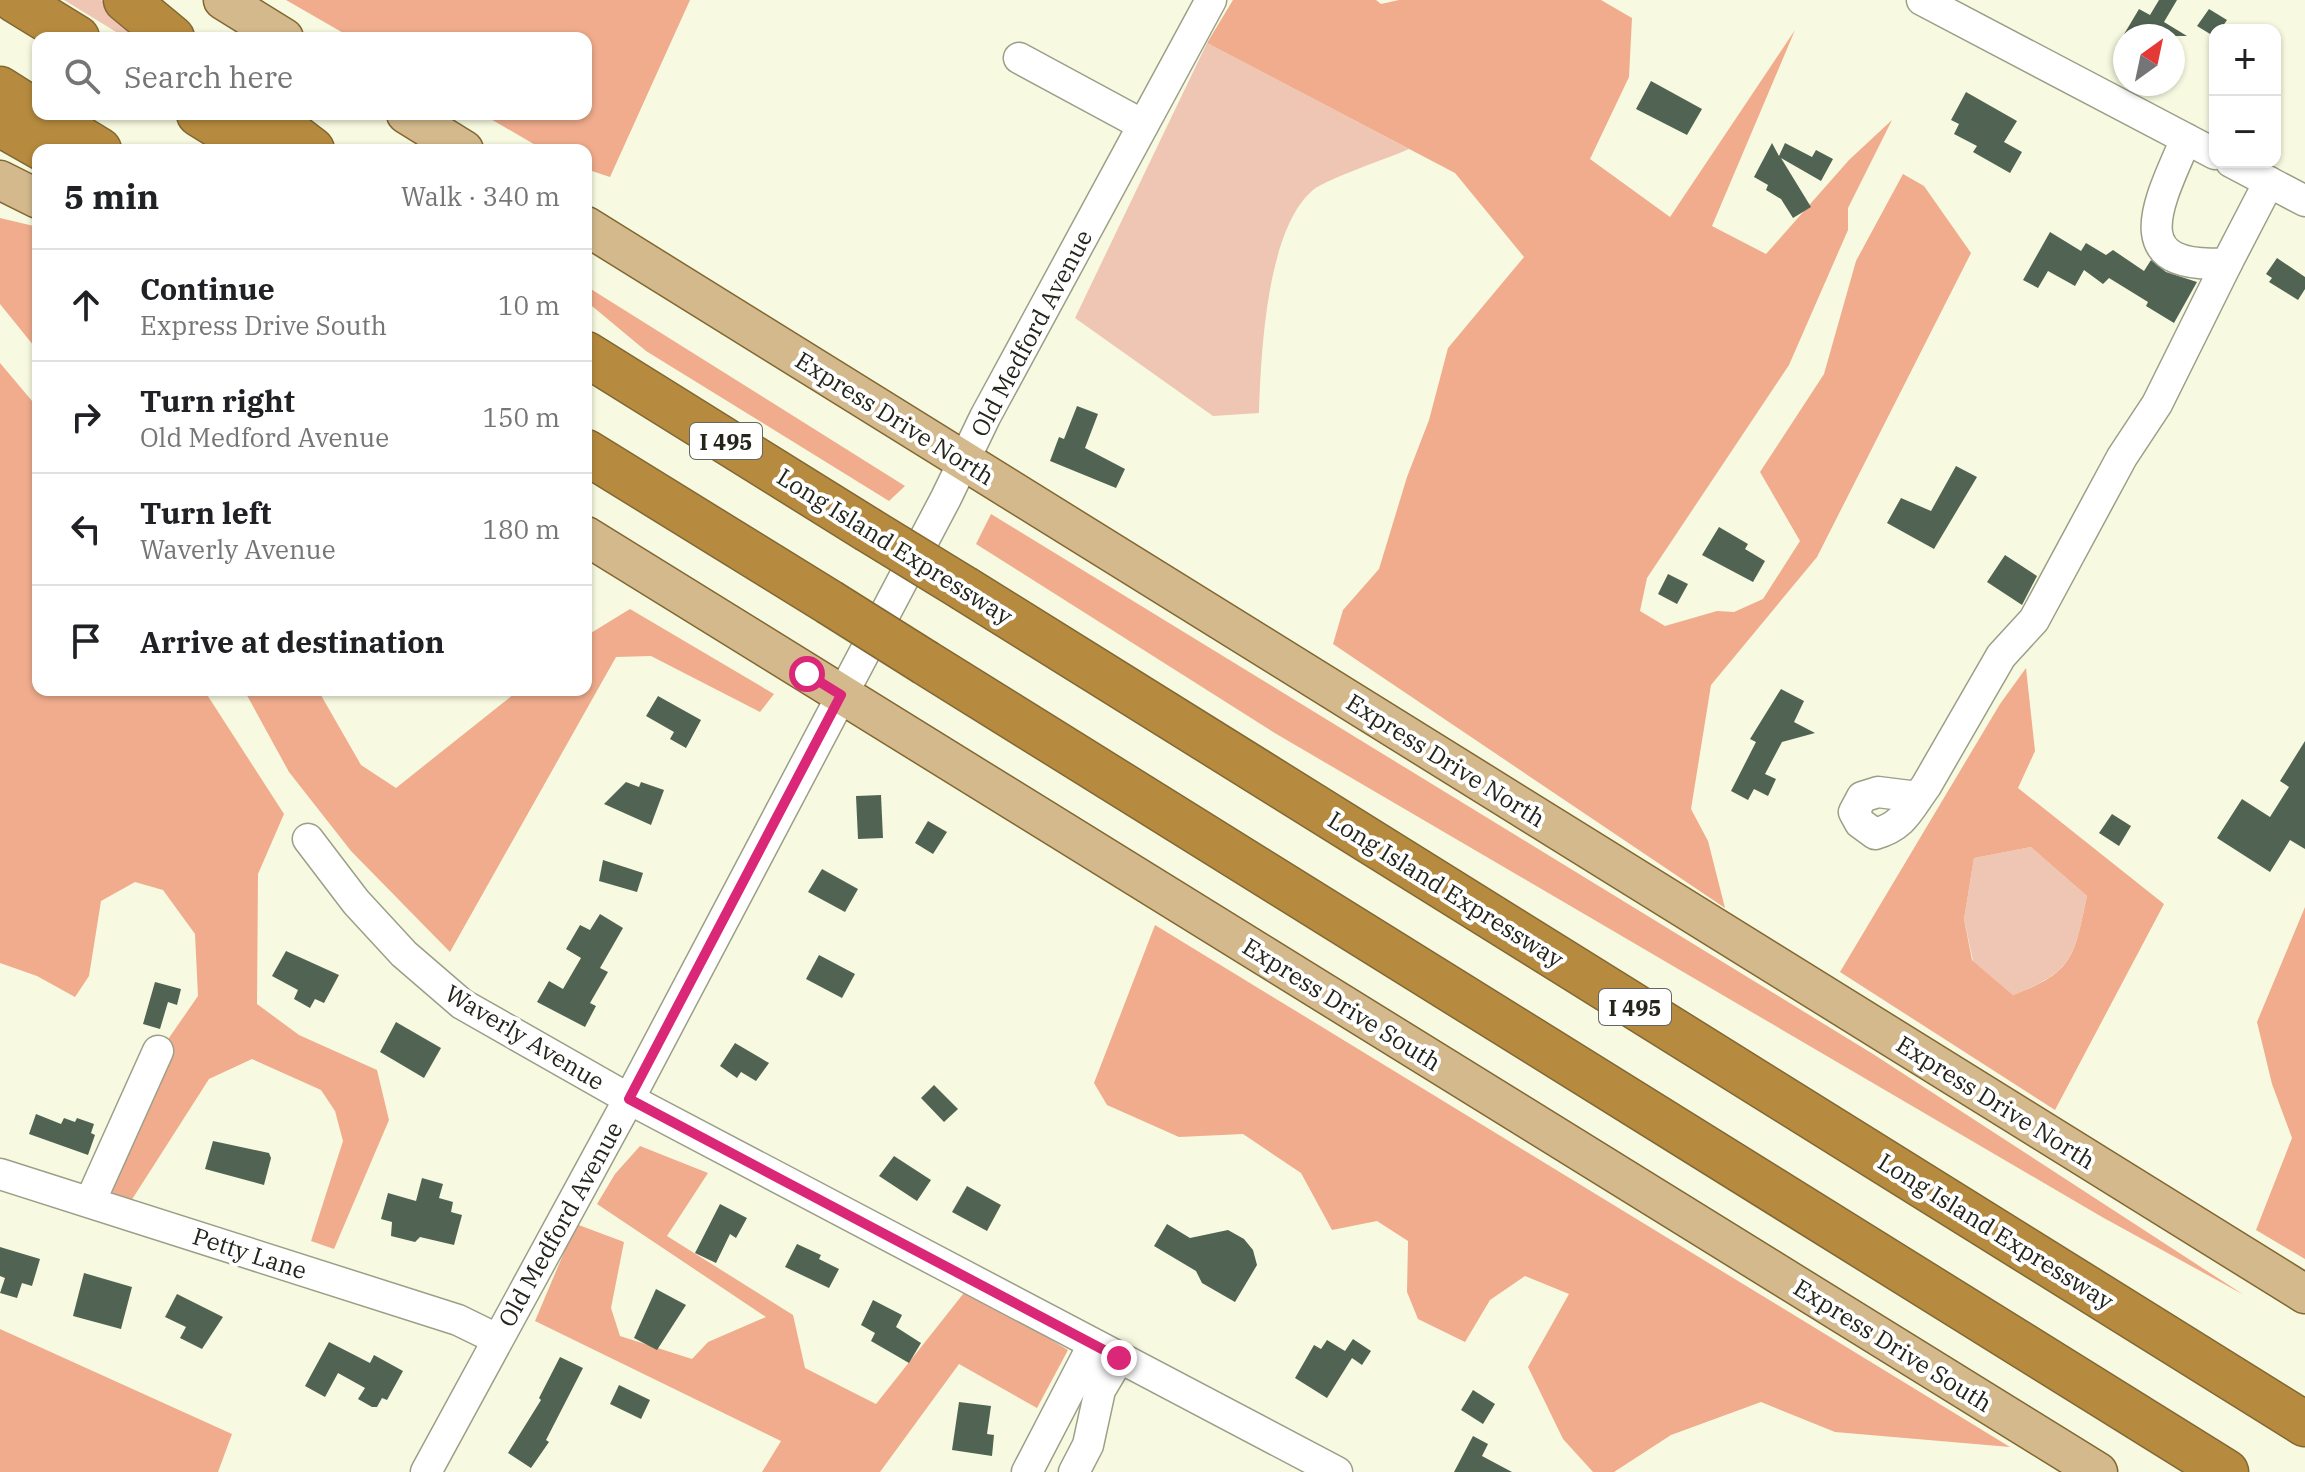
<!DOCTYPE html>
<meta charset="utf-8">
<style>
body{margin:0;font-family:"IBM Plex Serif",serif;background:#f6f6f6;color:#202124}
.controls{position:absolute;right:24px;top:24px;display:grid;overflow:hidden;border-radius:16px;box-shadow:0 2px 6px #0004}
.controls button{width:72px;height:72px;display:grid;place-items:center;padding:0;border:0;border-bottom:2px solid #e0e0e0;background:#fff;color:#202124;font:40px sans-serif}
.compass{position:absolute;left:2113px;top:24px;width:72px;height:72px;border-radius:50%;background:#fff;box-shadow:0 2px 6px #0004;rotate:33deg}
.stop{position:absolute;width:24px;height:24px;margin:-18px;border:6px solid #db2777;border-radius:50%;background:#fff}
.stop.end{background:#db2777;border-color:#fff;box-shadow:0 2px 8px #0008}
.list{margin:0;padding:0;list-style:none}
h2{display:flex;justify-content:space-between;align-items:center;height:104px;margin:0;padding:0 32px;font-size:34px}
h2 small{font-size:26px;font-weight:400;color:#757577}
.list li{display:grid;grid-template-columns:52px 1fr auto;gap:24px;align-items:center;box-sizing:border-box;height:112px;padding:0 32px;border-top:2px solid #e0e0e0}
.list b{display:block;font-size:30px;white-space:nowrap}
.list p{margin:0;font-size:26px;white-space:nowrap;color:#757577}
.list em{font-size:26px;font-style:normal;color:#757577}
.icon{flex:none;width:44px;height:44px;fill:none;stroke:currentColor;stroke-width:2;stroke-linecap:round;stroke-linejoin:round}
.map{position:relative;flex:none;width:2305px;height:1472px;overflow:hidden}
.search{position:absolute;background:#fff;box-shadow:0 2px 6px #0004;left:32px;top:32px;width:560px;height:88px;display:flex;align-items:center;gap:20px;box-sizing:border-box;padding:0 28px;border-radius:16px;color:#757577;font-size:30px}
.panel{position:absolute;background:#fff;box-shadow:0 2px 6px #0004;left:32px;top:144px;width:560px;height:552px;border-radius:16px}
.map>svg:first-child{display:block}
</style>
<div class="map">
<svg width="2305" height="1472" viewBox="0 0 2305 1472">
<rect width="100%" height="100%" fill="#f7fae0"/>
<g fill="#efc5b3">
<polygon points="64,0 101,0 147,38 126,38"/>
<path d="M 1207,43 L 1409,149 C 1389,158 1326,179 1313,190 C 1266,230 1261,355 1259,413 L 1213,416 L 1075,318 Z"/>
<path d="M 2031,847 L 2087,896 C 2074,957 2074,971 2013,995 L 1973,961 L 1964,919 L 1974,858 Z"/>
</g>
<g fill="#f0ac8d" fill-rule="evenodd">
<polygon points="286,0 690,0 610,177 586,169 586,150 544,150 482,114 586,114 586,38 352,38"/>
<polygon points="1233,0 1376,0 1381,4 1399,0 1601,0 1632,18 1629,77 1590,159 1670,217 1795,30 1712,226 1766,254 1849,160 1892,120 1848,208 1848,230 1789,365 1647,578 1640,611 1665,626 1717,611 1734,612 1763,599 1800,541 1760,472 1824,374 1856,261 1903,174 1924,186 1971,253 1817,557 1711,685 1691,809 1708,841 1725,908 1333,644 1343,610 1379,569 1407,477 1429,420 1448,348 1524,257 1455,173 1207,43"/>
<polygon points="0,218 38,227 38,351 0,304"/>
<polygon points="586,286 905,486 889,501 646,351 586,301"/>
<polygon points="0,363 38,408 38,690 204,690 284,814 258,874 257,1004 299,1035 377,1070 389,1120 334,1249 311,1241 343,1141 335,1111 321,1090 252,1059 209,1079 131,1201 112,1196 128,1097 198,996 195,934 163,890 135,882 101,901 89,976 75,997 37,976 0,963"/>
<polygon points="991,514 1873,1054 2244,1295 2102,1217 1273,732 976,544"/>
<polygon points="630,609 774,694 760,712 651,656 616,657 450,952 351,851 289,772 244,690 318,690 361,765 396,788 519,690 586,690 586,636"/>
<path d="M 2026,668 L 2035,751 L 2018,788 L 2164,904 L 2055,1110 L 1840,972 L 2000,704 ZM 2031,847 L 2087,896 C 2074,957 2074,972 2013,995 L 1972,960 L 1964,919 L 1974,858 Z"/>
<polygon points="2305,907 2305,1259 2256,1230 2292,1138 2272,1084 2257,1022"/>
<polygon points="1155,925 2010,1447 1835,1432 1761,1402 1671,1435 1614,1472 1593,1472 1563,1439 1528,1367 1569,1294 1525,1276 1490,1300 1465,1342 1418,1319 1407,1292 1408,1241 1377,1221 1332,1230 1301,1173 1243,1134 1179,1137 1107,1105 1094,1083"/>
<polygon points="640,1146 708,1173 667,1236 793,1315 805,1368 876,1404 967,1289 1068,1350 1037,1408 959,1364 880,1472 762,1472 781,1441 535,1321 576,1224 624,1242 611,1308 620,1336 692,1359 708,1342 766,1317 597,1204 615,1174"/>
<polygon points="0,1329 232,1434 218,1472 0,1472"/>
</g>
<g fill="#516453">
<polygon points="2159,0 2177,0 2164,22 2187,36 2123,36 2139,9 2150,15"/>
<polygon points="2209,9 2227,20 2220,30 2215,30 2215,37 2197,26"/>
<polygon points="1651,81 1702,109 1687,135 1636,109"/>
<polygon points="1966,92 2017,121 2004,142 2022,152 2010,173 1973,152 1977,146 1954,134 1959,124 1951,120"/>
<polygon points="1772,143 1779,156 1785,143 1812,157 1816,150 1833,159 1821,181 1781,158 1811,207 1793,218 1781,199 1766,190 1768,185 1754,177"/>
<polygon points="2050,232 2081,251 2086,243 2106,255 2113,250 2144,271 2151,260 2166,272 2197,282 2174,323 2146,306 2148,302 2109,278 2103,284 2084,270 2075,286 2048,271 2038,288 2023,280"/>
<polygon points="2277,258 2305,277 2305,289 2298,300 2269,282 2272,278 2266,274"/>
<polygon points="1077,406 1098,414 1085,448 1125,469 1116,488 1050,461 1059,437 1064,439"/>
<polygon points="1956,466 1977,477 1934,549 1887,523 1901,498 1931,511"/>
<polygon points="1719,527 1748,544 1745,549 1765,561 1753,582 1702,555"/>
<polygon points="2005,555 2037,576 2022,605 1987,582"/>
<polygon points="1668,574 1688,584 1677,604 1658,594"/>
<polygon points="1781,689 1804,701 1794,722 1815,733 1782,742 1765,774 1776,779 1768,796 1754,789 1748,800 1731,791 1756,742 1750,739"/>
<polygon points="658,696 701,720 686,748 670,739 674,732 646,716"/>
<polygon points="2305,741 2305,849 2290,840 2270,872 2217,838 2242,799 2270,817 2289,787 2280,781"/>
<polygon points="626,782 639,787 641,782 664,790 651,825 604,804"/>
<polygon points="881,795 883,838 858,839 856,796"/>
<polygon points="2112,814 2131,826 2119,846 2099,833"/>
<polygon points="928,821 947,832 933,854 915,843"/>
<polygon points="603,860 643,873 637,892 599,881"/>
<polygon points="822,869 858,889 845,912 808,892"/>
<polygon points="600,914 623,928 600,968 608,972 590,1003 596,1006 585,1027 537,1002 549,981 563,989 581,958 566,949 580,925 590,930"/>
<polygon points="286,951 339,975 324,1003 315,999 310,1008 294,999 298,990 272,976"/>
<polygon points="819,955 855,974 842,998 806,979"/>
<polygon points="155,982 181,989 177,1005 168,1002 160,1029 143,1024"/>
<polygon points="396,1022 441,1048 424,1078 380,1052"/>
<polygon points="735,1043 769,1063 756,1081 741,1072 737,1078 720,1066"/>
<polygon points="934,1085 958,1109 944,1122 921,1098"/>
<polygon points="36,1114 61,1124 64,1118 75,1122 77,1118 94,1124 91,1133 95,1135 88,1155 29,1134"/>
<polygon points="213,1141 269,1153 271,1158 264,1185 205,1169"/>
<polygon points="894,1156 931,1180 917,1201 879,1176"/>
<polygon points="422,1178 443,1184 439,1198 453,1202 451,1212 462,1215 454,1245 420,1237 415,1242 391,1236 392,1222 381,1219 388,1193 416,1201"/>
<polygon points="967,1186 1001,1205 987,1231 952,1212"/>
<polygon points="720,1204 747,1218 736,1238 730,1234 716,1263 695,1253"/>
<polygon points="1167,1224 1190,1238 1228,1230 1244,1239 1253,1250 1257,1265 1235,1302 1202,1283 1196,1271 1154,1246"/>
<polygon points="797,1244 821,1255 819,1259 839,1269 829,1288 785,1267"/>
<polygon points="0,1247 40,1259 32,1286 22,1283 17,1298 0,1293 5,1278 0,1276"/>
<polygon points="84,1273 132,1287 121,1329 73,1316"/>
<polygon points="656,1289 686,1305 657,1350 634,1338"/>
<polygon points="177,1294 223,1317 202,1349 180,1338 186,1327 165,1317"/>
<polygon points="873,1300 902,1315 896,1327 921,1343 909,1363 871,1341 875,1333 861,1325"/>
<polygon points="1353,1339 1371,1351 1362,1365 1352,1358 1327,1398 1295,1378 1314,1345 1321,1349 1327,1340 1345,1351"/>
<polygon points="329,1342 370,1363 374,1355 403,1371 387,1400 382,1398 377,1407 372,1407 358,1399 365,1388 338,1373 325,1397 305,1386"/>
<polygon points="560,1357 583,1368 546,1440 549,1442 531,1468 508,1453 541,1400 539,1398"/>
<polygon points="619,1385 650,1400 641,1419 610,1404"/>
<polygon points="1473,1390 1495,1404 1483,1424 1461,1410"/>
<polygon points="959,1402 991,1406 987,1434 994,1435 992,1456 952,1450"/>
<polygon points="1473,1436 1488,1444 1482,1456 1512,1472 1454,1472"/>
</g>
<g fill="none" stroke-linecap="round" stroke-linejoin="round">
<defs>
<g id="minor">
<polyline points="1922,0 2215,154"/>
<polyline points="1019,58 1143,125"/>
<path d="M 2186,139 C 2160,200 2120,271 2227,263 L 2269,182"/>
<polyline points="2231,162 2305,201"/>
<path d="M 1918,797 L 1878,792 L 1862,797 L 1854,812 L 1860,823 L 1875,834 C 1904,826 1909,809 1926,786 L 2001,656 L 2034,620 L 2122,457 L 2157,404 L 2227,263"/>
<polyline points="308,839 356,902 404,954 462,1004 629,1099 1337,1472"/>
<polyline points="0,1174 458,1320 497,1339"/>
<polyline points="90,1202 158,1051"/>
<polyline points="426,1472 629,1099 946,498 985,417 1211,0"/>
<polyline points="1027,1472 1093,1345"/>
<polyline points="1074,1472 1088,1445 1100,1390 1119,1358"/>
</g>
<g id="major">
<polyline points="223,0 284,38"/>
<polyline points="406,114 464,150"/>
<polyline points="0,180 38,199"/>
<polyline points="586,226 2305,1294"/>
<polyline points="586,536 2098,1472"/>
</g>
<g id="highway">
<polyline points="15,0 77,38"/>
<polyline points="126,0 172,38"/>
<polyline points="0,89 38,113"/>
<polyline points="40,114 99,150"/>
<polyline points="199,114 257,150"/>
<polyline points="265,114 312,150"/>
<polyline points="0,124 46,150"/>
<polyline points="586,354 867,529"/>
<polyline points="586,452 829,602"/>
<polyline points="965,589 2305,1424"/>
<polyline points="926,663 2226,1472"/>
</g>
</defs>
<use href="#minor" stroke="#9c9f87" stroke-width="33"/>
<use href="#major" stroke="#836732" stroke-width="41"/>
<use href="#highway" stroke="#836732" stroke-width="47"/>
<use href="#minor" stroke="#fff" stroke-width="30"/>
<use href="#major" stroke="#d3b98c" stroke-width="38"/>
<use href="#highway" stroke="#b68b3f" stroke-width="44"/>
<defs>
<g id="highway-bridge">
<polyline points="867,529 965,589"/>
<polyline points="829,602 926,663"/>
</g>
</defs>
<use href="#highway-bridge" stroke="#836732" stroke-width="47" stroke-linecap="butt"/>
<use href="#highway-bridge" stroke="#b68b3f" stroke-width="44"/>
</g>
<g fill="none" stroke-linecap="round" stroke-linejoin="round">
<polyline stroke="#db2777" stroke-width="10" points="807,674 841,695 629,1099 1119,1358"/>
</g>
<g text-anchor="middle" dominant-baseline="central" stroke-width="8" stroke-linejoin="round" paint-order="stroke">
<g fill="#fff" stroke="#65665f" stroke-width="2">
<rect x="690" y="423" width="72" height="36" rx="6"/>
<rect x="1599" y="989" width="72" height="36" rx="6"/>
</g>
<g font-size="22" font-weight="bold" fill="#23241a">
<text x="726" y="441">I 495</text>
<text x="1635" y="1007">I 495</text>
</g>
<g font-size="24" fill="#23241a" stroke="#fff">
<text transform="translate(1031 333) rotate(-62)">Old Medford Avenue</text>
<text transform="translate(895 418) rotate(32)">Express Drive North</text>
<text transform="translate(895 546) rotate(32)">Long Island Expressway</text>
<text transform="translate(1446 760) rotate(32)">Express Drive North</text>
<text transform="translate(1446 889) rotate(32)">Long Island Expressway</text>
<text transform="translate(1342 1004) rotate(32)">Express Drive South</text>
<text transform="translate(525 1037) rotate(31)">Waverly Avenue</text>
<text transform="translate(1996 1102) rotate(32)">Express Drive North</text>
<text transform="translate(560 1224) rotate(-61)">Old Medford Avenue</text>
<text transform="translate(1996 1231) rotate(32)">Long Island Expressway</text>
<text transform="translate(250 1253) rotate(18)">Petty Lane</text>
<text transform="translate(1893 1345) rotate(32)">Express Drive South</text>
</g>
</g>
</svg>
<div class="controls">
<button>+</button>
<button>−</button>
</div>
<svg class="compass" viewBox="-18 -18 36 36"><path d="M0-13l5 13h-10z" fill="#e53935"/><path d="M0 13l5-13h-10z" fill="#757577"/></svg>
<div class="stop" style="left:807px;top:674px"></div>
<div class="stop end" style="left:1119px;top:1358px"></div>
<div class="search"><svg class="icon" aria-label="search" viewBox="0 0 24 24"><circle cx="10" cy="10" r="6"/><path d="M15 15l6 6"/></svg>Search here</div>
<section class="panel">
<h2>5 min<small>Walk · 340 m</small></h2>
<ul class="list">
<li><svg class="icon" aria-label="ahead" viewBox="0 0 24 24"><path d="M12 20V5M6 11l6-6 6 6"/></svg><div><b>Continue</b><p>Express Drive South</p></div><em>10 m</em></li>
<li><svg class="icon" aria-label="right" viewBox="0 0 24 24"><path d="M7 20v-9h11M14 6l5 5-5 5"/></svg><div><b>Turn right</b><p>Old Medford Avenue</p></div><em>150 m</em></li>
<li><svg class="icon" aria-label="left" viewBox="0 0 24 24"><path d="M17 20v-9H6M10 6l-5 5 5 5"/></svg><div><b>Turn left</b><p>Waverly Avenue</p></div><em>180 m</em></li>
<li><svg class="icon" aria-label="arrive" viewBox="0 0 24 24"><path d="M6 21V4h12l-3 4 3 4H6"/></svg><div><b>Arrive at destination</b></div></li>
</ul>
</section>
</div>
